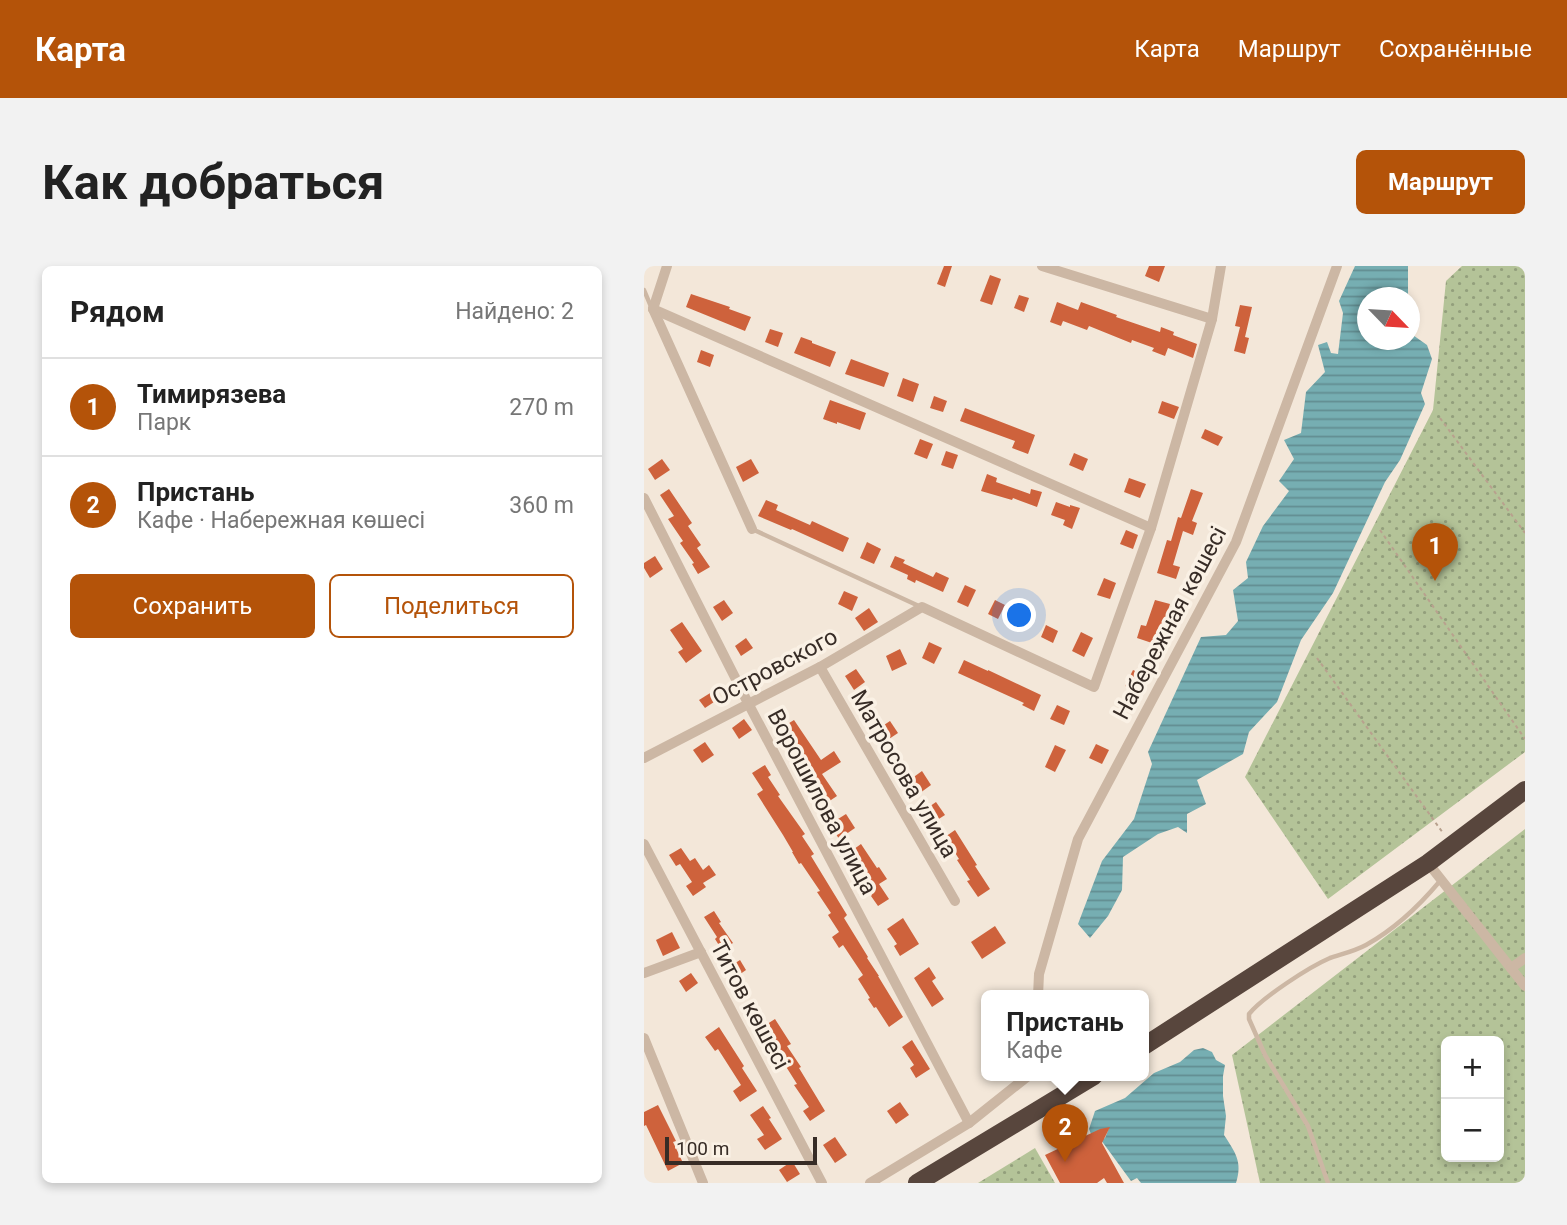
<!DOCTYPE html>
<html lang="ru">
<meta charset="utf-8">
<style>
body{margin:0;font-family:Roboto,sans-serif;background:#f2f2f2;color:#222}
.controls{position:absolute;right:21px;bottom:21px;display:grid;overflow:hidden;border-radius:10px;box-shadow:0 4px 10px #0003}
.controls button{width:63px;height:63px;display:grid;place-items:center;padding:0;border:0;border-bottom:2px solid #e0e0e0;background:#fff;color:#222;font:35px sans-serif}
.compass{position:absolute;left:713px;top:21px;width:63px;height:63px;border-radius:50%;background:#fff;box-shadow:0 4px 10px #0003;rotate:115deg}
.scale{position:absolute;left:21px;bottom:18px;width:152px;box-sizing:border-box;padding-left:7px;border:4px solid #372c26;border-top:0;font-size:19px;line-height:24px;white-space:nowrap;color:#372c26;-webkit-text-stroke:5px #faf1e5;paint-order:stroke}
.you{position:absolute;left:376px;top:350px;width:24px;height:24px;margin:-18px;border:5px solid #fff;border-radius:50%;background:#1a73e8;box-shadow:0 0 0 10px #1a73e833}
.badge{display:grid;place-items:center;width:46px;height:46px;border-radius:50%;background:#b45309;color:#fff;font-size:23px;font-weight:700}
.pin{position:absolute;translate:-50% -58px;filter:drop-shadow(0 2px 4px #0008)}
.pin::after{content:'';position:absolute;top:37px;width:24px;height:21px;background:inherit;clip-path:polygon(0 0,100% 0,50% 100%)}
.popup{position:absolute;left:337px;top:724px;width:168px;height:91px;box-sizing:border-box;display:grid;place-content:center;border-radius:10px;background:#fff;filter:drop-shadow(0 2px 5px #0005);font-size:23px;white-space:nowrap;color:#767676}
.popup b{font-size:26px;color:#222}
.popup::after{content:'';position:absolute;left:50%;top:100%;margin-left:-14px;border:14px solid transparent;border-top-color:#fff}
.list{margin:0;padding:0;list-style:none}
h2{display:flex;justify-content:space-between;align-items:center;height:91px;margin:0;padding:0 28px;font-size:30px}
h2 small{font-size:23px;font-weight:400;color:#767676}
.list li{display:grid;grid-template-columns:46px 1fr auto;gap:21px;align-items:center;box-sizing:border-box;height:98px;padding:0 28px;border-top:2px solid #e0e0e0}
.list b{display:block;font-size:26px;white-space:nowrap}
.list p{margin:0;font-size:23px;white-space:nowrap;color:#767676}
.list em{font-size:23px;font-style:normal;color:#767676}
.actions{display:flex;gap:14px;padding:21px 28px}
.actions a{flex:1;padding:16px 0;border:2px solid #b45309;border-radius:10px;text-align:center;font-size:24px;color:#b45309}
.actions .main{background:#b45309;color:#fff}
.map{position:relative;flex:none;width:881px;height:917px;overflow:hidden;border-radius:10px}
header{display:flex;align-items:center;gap:42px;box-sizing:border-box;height:98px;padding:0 35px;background:#b45309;color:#fff}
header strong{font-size:33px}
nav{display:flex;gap:38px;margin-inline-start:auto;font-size:24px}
.intro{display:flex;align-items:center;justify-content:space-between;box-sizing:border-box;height:168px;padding:0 42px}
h1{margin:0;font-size:49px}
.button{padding:18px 32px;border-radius:10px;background:#b45309;color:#fff;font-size:24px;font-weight:700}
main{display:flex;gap:42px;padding:0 42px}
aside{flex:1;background:#fff;border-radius:10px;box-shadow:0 4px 10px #0003}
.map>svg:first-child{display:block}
</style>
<header>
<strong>Карта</strong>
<nav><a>Карта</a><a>Маршрут</a><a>Сохранённые</a></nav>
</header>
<div class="intro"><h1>Как добраться</h1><a class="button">Маршрут</a></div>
<main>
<aside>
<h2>Рядом<small>Найдено: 2</small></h2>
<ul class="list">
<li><span class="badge">1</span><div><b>Тимирязева</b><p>Парк</p></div><em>270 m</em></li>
<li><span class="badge">2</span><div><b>Пристань</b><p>Кафе · Набережная көшесі</p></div><em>360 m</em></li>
</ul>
<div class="actions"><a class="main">Сохранить</a><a>Поделиться</a></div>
</aside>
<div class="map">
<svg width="881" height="917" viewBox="0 0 881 917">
<defs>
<pattern id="green-dots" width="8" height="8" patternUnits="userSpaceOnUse" patternTransform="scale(1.75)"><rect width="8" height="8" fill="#b4c398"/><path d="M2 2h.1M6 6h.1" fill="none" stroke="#939f7c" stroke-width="1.8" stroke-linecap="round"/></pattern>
<pattern id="water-rules" width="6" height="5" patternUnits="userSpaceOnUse" patternTransform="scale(1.75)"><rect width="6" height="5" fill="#76aeb2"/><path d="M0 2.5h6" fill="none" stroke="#628e91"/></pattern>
</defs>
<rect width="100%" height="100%" fill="#f3e7d9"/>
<g fill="url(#green-dots)" fill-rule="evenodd">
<polygon points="818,0 881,0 881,486 684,633 601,511 789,144 802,15"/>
<path d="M 881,563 L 881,917 L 616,917 L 588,789 ZM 802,775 L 855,775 L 855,891 L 802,891 Z"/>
<polygon points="391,882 411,917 334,917"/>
</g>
<g fill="url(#water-rules)">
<polygon points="711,0 764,0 764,31 724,32 724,74 766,74 766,67 783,79 788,93 777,127 781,138 756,194 741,216 689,327 657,374 633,436 605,466 599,488 553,514 562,538 543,548 543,567 534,561 514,568 479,591 478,624 464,650 446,672 434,658 458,595 490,553 508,498 504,486 557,371 582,369 594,355 589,324 604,312 602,296 619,260 645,225 635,215 650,193 640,174 657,167 662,126 681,106 674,79 683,76 687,87 694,88 699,47 695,35"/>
<path d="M 559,782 L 568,786 L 572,794 L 581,799 L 579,810 L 579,830 L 582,850 L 580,869 C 591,886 599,896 592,917 L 497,917 L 493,912 L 487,915 L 457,874 L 461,872 L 465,862 L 447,868 L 445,863 L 451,845 L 481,832 L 510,807 L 536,796 L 550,784 Z"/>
</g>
<g fill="#ce623c">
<polygon points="300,0 308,0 301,21 293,18"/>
<polygon points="505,0 521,0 515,16 501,10"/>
<polygon points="346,9 357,13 348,39 336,35"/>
<polygon points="47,28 86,41 85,43 107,51 101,65 42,41"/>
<polygon points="375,29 385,32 380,46 370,42"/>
<polygon points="413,36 434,44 437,36 473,49 472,51 516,66 517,61 530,66 529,69 553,78 549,92 524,82 521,90 508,85 510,82 488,74 487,77 445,60 443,64 419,55 417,60 406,56"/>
<polygon points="596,39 608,41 601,71 605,72 601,88 590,85 596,61 591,60"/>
<polygon points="126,63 139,67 134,81 121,76"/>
<polygon points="157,71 168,75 168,77 192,86 186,101 150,87"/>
<polygon points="57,84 70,89 66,101 53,96"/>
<polygon points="207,93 245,107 240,121 201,108"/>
<polygon points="259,112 275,118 269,136 253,130"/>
<polygon points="290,130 303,135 299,146 286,142"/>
<polygon points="186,134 222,147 216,164 193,156 193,158 179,153"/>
<polygon points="518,135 535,141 530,153 514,147"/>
<polygon points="321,142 391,169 384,188 368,182 371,175 316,155"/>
<polygon points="561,163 579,171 574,180 557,172"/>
<polygon points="276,173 289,178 283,193 270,188"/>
<polygon points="302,185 314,189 309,203 297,199"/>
<polygon points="430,187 444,193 439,205 425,199"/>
<polygon points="18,193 26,204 11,214 4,203"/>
<polygon points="107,193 115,207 99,216 92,201"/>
<polygon points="343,208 353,212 352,216 386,228 387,223 398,226 393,241 369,232 368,234 337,225"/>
<polygon points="485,212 502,218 496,232 480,226"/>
<polygon points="25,223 48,257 44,260 57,279 53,282 66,301 54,308 48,298 50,297 36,277 39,275 24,253 30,250 16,229"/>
<polygon points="547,223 559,227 548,255 553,257 549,269 539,265 529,299 536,301 532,313 513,307 523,274 527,275 534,251 537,252"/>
<polygon points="122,234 134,239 132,244 166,259 168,255 205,272 199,286 148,263 147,264 114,250"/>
<polygon points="412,236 426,241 426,239 436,242 428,263 419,259 421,254 407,249"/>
<polygon points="482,264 494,269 489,283 476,278"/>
<polygon points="223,276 237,283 230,298 216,292"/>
<polygon points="11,290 19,303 6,312 0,302 0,297"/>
<polygon points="251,290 261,294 259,297 289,311 292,306 305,312 299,326 272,314 271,317 263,313 264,309 246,301"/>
<polygon points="460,312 472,317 466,333 453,329"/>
<polygon points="321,319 332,324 324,341 313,336"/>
<polygon points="200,325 214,331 208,345 194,338"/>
<polygon points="80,334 89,347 78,355 69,341"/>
<polygon points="351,334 361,339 354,353 344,348"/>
<polygon points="511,334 526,338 517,366 522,367 517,380 493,372 497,359 502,360"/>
<polygon points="225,342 234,356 220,365 211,352"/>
<polygon points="376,345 388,350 381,365 369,359"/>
<polygon points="38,356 58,385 42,397 34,386 39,383 26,364"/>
<polygon points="402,359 414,365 409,377 397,371"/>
<polygon points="437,366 449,372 440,391 428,385"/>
<polygon points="102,372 109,382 97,390 91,380"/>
<polygon points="285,376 298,382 290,398 278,392"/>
<polygon points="256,383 263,398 248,405 242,390"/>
<polygon points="320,394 344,405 344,404 397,429 390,445 378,439 380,437 314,407"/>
<polygon points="117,402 124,412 114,419 107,408"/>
<polygon points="212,403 221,416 210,424 201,410"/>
<polygon points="489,404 500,409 492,425 481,420"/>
<polygon points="71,424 76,432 61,442 55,434"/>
<polygon points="413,439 426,445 420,459 406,453"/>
<polygon points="100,453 108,464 95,473 88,462"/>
<polygon points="150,454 177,494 190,485 197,496 178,508 193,530 178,540 156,508 160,505 134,464"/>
<polygon points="246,455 254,467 242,475 234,463"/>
<polygon points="61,476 70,489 58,497 49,484"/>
<polygon points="452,478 465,484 458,498 445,492"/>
<polygon points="411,479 422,484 411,506 401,501"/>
<polygon points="121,499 127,509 124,511 136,529 134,530 161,568 158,570 170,588 167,590 203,649 200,652 224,691 223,692 235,710 234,710 259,751 245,761 232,741 230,742 224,733 226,732 214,713 219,709 199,679 195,682 188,671 195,666 184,649 187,647 173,626 176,625 157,597 155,598 148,586 149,586 139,569 113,528 119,524 108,507"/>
<polygon points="278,505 287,519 276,527 267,513"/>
<polygon points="292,536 301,549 290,556 282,543"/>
<polygon points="202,548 211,562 195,573 186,558"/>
<polygon points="311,564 333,599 331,600 346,623 334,631 323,615 326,614 313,594 315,593 301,571"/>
<polygon points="217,578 233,602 235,601 243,613 235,618 245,633 234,640 227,630 228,629 217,612 218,612 203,588"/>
<polygon points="37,582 46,595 51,592 59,604 65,599 72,609 59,617 62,621 49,630 42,620 48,616 36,598 32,600 25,589"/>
<polygon points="70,645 77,656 75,657 89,677 78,684 71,673 73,671 60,651"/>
<polygon points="259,652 275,678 256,690 250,680 253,678 243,663"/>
<polygon points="351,660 362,677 338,693 327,676"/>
<polygon points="28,666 36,682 19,690 12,674"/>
<polygon points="96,694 102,704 92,711 85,701"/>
<polygon points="285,701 292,712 288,715 300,733 288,741 270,712"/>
<polygon points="47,707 54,717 42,726 35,715"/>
<polygon points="131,753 147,778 143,780 157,801 155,802 181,845 166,855 159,845 165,841 150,819 153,818 141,799 143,798 129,777 131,776 120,760"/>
<polygon points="75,761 100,800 98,802 113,825 96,836 89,825 97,819 74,783 71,785 61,771"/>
<polygon points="268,774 286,803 272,812 266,802 270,799 258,781"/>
<polygon points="256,836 265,849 252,858 243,845"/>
<polygon points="14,839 32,875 29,876 39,897 24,905 2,859 0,860 0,846"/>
<polygon points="119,840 127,852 125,853 138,873 121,884 113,873 120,869 106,849"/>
<polygon points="466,861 458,877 480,917 463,917 460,912 453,917 416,917 401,889 456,863"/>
<polygon points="191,871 203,889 191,897 179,879"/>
<polygon points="148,895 156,908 143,916 135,904"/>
</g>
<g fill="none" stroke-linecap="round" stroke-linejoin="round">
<g stroke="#b8a18e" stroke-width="2" stroke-dasharray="3.5 3.5" stroke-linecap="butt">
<polyline points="796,152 881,267"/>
<polyline points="736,264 881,473"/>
<polyline points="673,392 799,567"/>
</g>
<g stroke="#ccb7a4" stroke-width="4.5">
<polyline points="0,24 8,43"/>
<polyline points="108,263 277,341"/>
<path d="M 684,917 L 664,860 L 621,789 L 605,753 L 605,748 C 619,731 665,701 686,692 C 698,688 711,685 722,679 C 751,663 775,640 796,615"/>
</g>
<g stroke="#ccb7a4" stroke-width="10">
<polyline points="398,0 568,53"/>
<polyline points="9,43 507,262"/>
<polyline points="9,43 108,263"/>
<polyline points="9,43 23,0"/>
<polyline points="0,232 104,437 325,857"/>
<polyline points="176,401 311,635"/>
<polyline points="0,492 176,401 278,341 450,421 507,262 568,53 577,0"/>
<polyline points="0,578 178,917"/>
<polyline points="784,597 881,720"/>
<polyline points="867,702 881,692"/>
<polyline points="0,707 57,686"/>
<polyline points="394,730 395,708 434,573 592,276 693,0"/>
<polyline points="0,772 59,917"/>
<polyline points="226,917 325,857 384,810"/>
</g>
<g stroke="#58463d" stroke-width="18">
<polyline points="500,780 784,597 881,524"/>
<polyline points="273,917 450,810"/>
</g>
</g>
<g text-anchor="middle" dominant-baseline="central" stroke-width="7" stroke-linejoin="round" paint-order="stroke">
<g font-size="23" fill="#372c26" stroke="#faf1e5">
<text transform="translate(526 357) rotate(-62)">Набережная көшесі</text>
<text transform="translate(131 401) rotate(-28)">Островского</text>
<text transform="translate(260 508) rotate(60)">Матросова улица</text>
<text transform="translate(178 536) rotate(62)">Ворошилова улица</text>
<text transform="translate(106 739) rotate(62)">Титов көшесі</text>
</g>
</g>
</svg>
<div class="controls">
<button>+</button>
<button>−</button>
</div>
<svg class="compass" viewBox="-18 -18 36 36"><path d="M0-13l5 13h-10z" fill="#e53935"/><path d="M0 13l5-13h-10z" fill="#767676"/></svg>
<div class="scale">100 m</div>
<div class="you"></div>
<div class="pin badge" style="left:791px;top:315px">1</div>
<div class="pin badge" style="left:421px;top:896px">2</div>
<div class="popup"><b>Пристань</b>Кафе</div>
</div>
</main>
